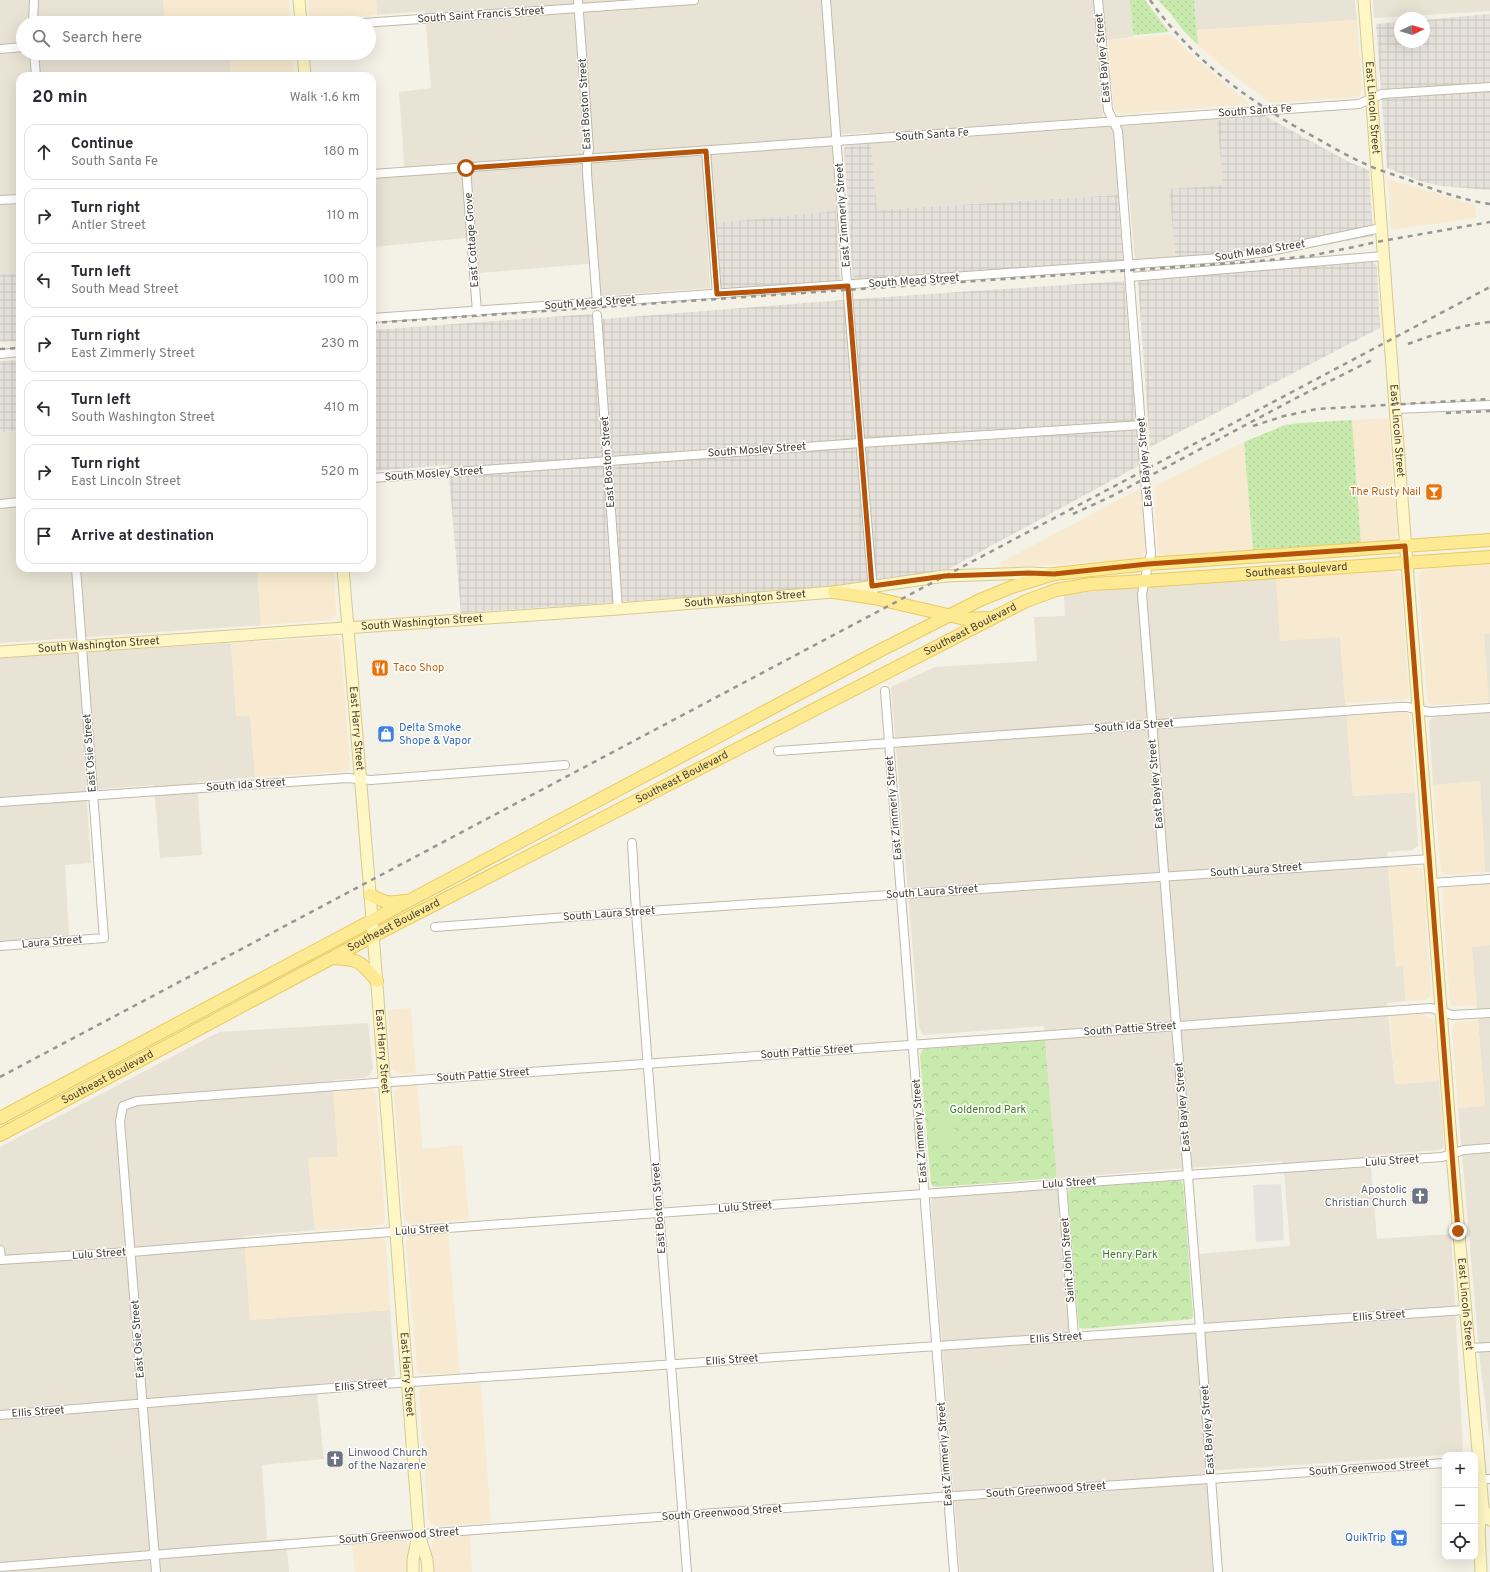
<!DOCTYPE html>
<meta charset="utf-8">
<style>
body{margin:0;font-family:Overpass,sans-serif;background:#f7f7f7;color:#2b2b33}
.controls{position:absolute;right:12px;bottom:12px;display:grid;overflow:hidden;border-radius:8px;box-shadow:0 4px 16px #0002}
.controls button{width:36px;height:36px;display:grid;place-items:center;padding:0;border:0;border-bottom:1px solid #e1e1e2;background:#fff;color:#2b2b33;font:20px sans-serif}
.compass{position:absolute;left:1394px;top:12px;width:36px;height:36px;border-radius:50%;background:#fff;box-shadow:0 4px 16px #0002;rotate:86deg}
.stop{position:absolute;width:12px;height:12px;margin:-9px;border:3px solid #b45309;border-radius:50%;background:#fff}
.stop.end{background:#b45309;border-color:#fff;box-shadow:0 1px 4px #0008}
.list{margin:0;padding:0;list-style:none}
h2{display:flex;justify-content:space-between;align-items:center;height:52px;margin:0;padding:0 16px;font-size:17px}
h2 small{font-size:13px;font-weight:400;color:#7c7c81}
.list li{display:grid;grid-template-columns:26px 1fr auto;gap:12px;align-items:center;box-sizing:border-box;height:56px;margin:0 8px 8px;padding:0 8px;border:1px solid #e1e1e2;border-radius:12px}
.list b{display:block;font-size:15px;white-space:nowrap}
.list p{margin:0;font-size:13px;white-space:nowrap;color:#7c7c81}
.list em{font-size:13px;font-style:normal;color:#7c7c81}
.icon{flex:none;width:22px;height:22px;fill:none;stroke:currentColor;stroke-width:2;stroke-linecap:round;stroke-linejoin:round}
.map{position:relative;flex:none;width:1490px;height:1572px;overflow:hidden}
.search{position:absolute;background:#fff;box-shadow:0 4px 16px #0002;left:16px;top:16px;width:360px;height:44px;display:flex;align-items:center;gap:10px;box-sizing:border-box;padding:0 14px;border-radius:22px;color:#7c7c81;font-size:15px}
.panel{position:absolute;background:#fff;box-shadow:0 4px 16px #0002;left:16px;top:72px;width:360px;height:500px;border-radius:12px}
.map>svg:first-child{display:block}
</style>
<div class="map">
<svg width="1490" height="1572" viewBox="0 0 1490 1572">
<defs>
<pattern id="industrial-grid" width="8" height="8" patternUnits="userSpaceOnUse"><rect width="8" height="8" fill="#e6e2db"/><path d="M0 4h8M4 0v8" fill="none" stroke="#c7c3bd"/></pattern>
<pattern id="grass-dots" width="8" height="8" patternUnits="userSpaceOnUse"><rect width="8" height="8" fill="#c9eaad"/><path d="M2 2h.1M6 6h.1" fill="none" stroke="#aeca95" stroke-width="1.8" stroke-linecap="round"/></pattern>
<pattern id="park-crowns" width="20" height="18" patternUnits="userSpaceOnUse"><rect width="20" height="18" fill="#c9eaad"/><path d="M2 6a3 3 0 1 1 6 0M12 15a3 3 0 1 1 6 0" fill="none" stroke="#aeca95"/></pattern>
</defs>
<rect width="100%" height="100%" fill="#f4f1e6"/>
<g fill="#e8e3d4">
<polygon points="0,0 163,0 165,23 23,23 23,53 229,53 231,76 20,76 20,273 0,274"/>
<polygon points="376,0 1130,0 1133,37 1097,41 1103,116 1110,127 1217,118 1223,185 1170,189 1175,257 1135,260 1129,194 877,210 870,132 832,135 836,211 706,224 710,288 601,296 598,263 479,273 476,237 373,247 372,179 405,175 399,92 431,88 425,11 377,15"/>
<polygon points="1194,0 1355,0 1357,20 1197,30"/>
<polygon points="1373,0 1490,0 1490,11 1374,18"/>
<polygon points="20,431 20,568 257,568 261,625 0,643 0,432"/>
<polygon points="1276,578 1340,637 1353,796 1415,792 1418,846 1412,850 1387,852 1396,966 1403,966 1406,1001 1387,1003 1395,1084 1439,1081 1444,1147 1439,1150 1370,1155 1377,1239 1451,1234 1463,1449 1462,1452 1458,1454 1207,1471 1213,1572 960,1572 931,1204 932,1199 937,1197 1058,1189 1070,1340 1206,1332 1199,1254 1290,1246 1283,1161 1057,1178 1044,1026 925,1035 922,1034 919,1026 891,687 935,667 1037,661 1034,617 1065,616 1064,595 1128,587"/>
<polygon points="1484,634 1490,634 1490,872 1485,872 1480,781 1433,785 1429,722 1432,718 1437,717 1489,713"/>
<polygon points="231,643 236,716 250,715 255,777 197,782 202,855 160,858 154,785 86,790 91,863 65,865 69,936 0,941 0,658"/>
<polygon points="1490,945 1490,1441 1480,1362 1458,1108 1485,1106 1472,947"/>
<polygon points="368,1023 373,1069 369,1076 364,1078 333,1080 338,1157 308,1158 315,1230 244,1236 250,1320 390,1310 395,1376 389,1379 316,1384 324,1459 262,1465 267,1540 286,1538 289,1572 0,1572 0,1147 219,1032"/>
</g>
<g fill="#f7ead0">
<polygon points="163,0 289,0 290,15 289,20 284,22 265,23 165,23"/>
<polygon points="308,0 376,0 377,15 316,19 311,18 309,14"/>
<polygon points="1357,20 1362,91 1360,95 1356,97 1271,103 1229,72 1198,45 1197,30"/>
<polygon points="1171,35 1194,57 1250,104 1121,114 1118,112 1114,109 1108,40"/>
<polygon points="229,53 292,53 294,76 231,76"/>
<polygon points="1388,179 1475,205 1476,218 1391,230"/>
<polygon points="1388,418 1397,530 1396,536 1393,540 1389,542 1361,544 1352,420"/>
<polygon points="1244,442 1253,551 1168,557 1162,556 1159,553 1157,548 1155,486"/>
<polygon points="1141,488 1146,550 1142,557 1138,559 1001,568 1000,563"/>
<polygon points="1490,563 1490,634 1484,634 1489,702 1432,705 1428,702 1427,697 1418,579 1420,572 1430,567"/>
<polygon points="257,568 334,568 336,616 330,620 261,625"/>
<polygon points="1389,569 1396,572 1400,575 1409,695 1407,699 1402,700 1345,703 1340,637 1280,641 1276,578"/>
<polygon points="333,637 338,638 340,641 350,766 349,770 344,772 255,777 250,715 236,716 231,643"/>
<polygon points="1399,711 1407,713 1410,716 1415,792 1353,796 1346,715"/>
<polygon points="1480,781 1485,872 1451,875 1444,874 1441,872 1433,785"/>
<polygon points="1409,865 1421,869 1423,873 1431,994 1429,998 1424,1000 1406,1001 1403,966 1396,967 1389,866"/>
<polygon points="1490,884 1490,945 1472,947 1477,1005 1453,1006 1450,1003 1442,892 1443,888 1447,886"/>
<polygon points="411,1008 416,1073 399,1074 391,1068 388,1010"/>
<polygon points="1423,1014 1433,1020 1435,1025 1439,1081 1395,1084 1390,1016"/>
<polygon points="1478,1020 1485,1106 1458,1108 1452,1029 1454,1024 1457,1022"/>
<polygon points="417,1084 423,1149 462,1145 469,1219 414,1224 408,1223 404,1219 394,1092 400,1086"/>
<polygon points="370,1088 374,1090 376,1094 385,1219 383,1224 372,1227 315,1230 308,1158 338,1157 333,1092"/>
<polygon points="448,1232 460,1374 420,1374 417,1371 406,1243 408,1237 412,1235"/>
<polygon points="380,1237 384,1239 386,1242 390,1310 250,1320 245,1248"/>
<polygon points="481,1383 491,1523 435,1526 431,1523 428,1518 419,1391 421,1388 425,1387"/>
<polygon points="470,1535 472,1572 434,1572 431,1551 433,1540 437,1538"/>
<polygon points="401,1540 406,1541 410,1549 411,1572 355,1572 352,1544"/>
</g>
<g fill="url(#industrial-grid)">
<polygon points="1490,14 1490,190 1440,186 1420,181 1387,168 1376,24 1400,22 1400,42 1424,42 1424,20"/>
<polygon points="1263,115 1349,162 1369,170 1373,236 1262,257 1176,264 1169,189 1223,185 1217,120"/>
<polygon points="871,143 877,210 1118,195 1123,262 853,280 844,148 847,146"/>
<polygon points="836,211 840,281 720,289 715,223"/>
<polygon points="1372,262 1376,264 1377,269 1380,328 1150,447 1138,282 1142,280"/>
<polygon points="20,273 20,341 0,342 0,274"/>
<polygon points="1124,281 1140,465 947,570 850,583 834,587 461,613 448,465 372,471 372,330 591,314 604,319 856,299"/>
<polygon points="20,360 20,431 0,432 0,361"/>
</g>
<g fill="url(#grass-dots)">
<polygon points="1130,0 1145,0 1169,32 1133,35"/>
<polygon points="1158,0 1194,0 1198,45 1183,30 1170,13"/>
<polygon points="1352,420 1361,544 1253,551 1244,442 1285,425 1300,423"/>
</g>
<g fill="url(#park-crowns)">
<polygon points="1045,1040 1057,1178 937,1187 933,1186 931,1183 920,1056 921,1052 924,1049"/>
<polygon points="1175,1181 1181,1181 1183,1184 1193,1316 1192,1319 1083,1329 1079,1327 1068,1195 1069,1190 1073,1188"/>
</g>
<polygon fill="#c9eaad" points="953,1115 955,1144 937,1145 935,1117"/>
<polygon fill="#e4e3de" points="1281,1184 1284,1240 1256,1242 1253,1185"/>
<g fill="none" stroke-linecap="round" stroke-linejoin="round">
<defs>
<g id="street">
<polyline points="578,0 589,149 587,159 587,173 597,303"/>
<polyline points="826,0 848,296 873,591"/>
<polyline points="1098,0 1108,110 1118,131 1151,554 1148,564 1142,594 1200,1328 1218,1572"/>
<polyline points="33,23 34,0"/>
<polyline points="363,23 694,0"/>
<polyline points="0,49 23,47"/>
<polyline points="34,53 36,76"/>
<polyline points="706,151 717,294"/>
<polyline points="466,168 477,312"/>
<polyline points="372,174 1359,104 1382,94 1490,87"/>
<polyline points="0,200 20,199"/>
<polyline points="1130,277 1384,256"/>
<polyline points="597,315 618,609"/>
<polyline points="372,318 1221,258 1266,252 1381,228"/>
<polyline points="0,354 20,352"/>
<polyline points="1396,409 1490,405"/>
<polyline points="372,478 861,443 1142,425"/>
<polyline points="0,504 20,502"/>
<polyline points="885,691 954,1572"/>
<polyline points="778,751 1399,707 1407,707 1430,712 1490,708"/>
<polyline points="0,802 347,778 371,780 565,765"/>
<polyline points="632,843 636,912 687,1572"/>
<polyline points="1431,883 1490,879"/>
<polyline points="435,927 649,911 1430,859"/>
<polyline points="0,946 104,938 76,568"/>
<polyline points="1062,1184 1074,1336"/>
<polyline points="0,1250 1,1260"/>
<polyline points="0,1260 131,1252 295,1239 1383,1161 1442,1157 1464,1150 1490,1148"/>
<polyline points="1468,1348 1490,1347"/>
<polyline points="0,1415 382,1384 1465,1310"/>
<polyline points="1480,1479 1490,1479"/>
<polyline points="0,1567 419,1534 940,1497 1445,1463"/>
<path d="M 156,1572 L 120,1121 L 123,1106 L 137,1101 C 568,1068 999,1038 1431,1008 L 1452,1015 L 1490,1013"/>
</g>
<g id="secondary">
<polyline points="299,0 301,23"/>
<path id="s1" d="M 1364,0 L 1452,1154 L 1483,1508 L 1479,1529 L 1481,1572"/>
<polyline points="303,53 305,76"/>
<path id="s2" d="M 343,568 L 369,881 L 419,1534 L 427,1560 L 428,1572"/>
<path id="s3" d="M 0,652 L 618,609 L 834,592 L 945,576 L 1029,573 L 1052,574"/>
<polyline points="1483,1508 1490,1520"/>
<polyline points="413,1572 413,1560 418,1535"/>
</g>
<g id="primary">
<polyline points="834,592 874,598 965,619 988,618"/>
<path d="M 370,895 C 384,902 388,904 404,901"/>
<path d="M 333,958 C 359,959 360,961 377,981"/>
<polyline points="0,1118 881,650 980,600 1012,587 1054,574 1148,564 1490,540"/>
<path id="s4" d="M 0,1135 L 373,936 L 1026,601 L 1056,590 L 1091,584 L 1144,581 L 1490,557"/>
</g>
</defs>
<use href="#street" stroke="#c0baa8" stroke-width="10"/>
<use href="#secondary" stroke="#d6ca94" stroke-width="13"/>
<use href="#primary" stroke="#e8cb60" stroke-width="14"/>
<use href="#street" stroke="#fff" stroke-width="8"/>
<use href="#secondary" stroke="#fff6c5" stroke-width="11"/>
<use href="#primary" stroke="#ffea94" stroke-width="12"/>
<g stroke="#969696" stroke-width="2.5" stroke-dasharray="5 5" stroke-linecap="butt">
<path d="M 1150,0 C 1194,62 1252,104 1318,139 C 1337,150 1357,161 1377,169 C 1388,173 1398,176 1409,180 C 1435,190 1462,200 1490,204"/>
<polyline points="372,323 1248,262 1310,256 1382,241 1490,222"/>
<path d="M 1408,344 C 1435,334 1461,325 1490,322"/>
<polyline points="0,349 20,348"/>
<polyline points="1446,413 1490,411"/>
<polyline points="1253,426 1284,416 1317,409 1490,399"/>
<polyline points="1073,514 1112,496 1300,396 1374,359"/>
<polyline points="0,1077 1490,287"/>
</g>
</g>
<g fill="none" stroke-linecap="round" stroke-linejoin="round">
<polyline stroke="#b45309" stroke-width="5" points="466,168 706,151 717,294 848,286 872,586 945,576 1029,573 1054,574 1148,564 1405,546 1458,1231"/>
</g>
<defs>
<symbol id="bar-square" viewBox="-11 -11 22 22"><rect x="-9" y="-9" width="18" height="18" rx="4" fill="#e8710a" stroke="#fff"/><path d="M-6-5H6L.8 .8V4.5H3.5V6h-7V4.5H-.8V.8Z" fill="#fff"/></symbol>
<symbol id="restaurant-square" viewBox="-11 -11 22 22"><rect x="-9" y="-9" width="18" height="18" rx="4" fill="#e8710a" stroke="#fff"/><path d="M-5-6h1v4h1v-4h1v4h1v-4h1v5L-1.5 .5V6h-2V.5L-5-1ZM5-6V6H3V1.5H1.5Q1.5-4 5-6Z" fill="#fff"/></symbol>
<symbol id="shop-square" viewBox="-11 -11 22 22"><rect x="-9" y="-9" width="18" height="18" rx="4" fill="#3f7fe0" stroke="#fff"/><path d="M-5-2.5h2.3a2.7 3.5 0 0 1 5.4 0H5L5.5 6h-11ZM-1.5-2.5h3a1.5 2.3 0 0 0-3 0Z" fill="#fff"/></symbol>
<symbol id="church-square" viewBox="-11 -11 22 22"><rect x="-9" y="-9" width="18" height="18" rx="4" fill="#6b7280" stroke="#fff"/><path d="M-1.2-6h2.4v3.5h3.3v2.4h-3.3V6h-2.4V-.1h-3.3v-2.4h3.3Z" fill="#fff"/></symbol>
<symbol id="supermarket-square" viewBox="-11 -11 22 22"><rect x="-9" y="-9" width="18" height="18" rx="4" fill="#3f7fe0" stroke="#fff"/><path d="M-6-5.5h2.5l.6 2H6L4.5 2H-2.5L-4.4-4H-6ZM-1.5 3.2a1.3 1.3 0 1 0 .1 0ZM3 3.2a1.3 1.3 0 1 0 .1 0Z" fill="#fff"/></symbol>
</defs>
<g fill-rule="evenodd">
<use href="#bar-square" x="1424" y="482" width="20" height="20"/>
<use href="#restaurant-square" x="370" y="658" width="20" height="20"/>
<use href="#shop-square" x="376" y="724" width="20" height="20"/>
<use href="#church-square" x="1410" y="1186" width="20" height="20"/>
<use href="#church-square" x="325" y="1449" width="20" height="20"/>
<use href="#supermarket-square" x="1389" y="1528" width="20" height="20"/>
</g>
<g text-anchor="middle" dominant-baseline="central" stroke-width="3" stroke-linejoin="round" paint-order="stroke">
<g font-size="11" fill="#474135" stroke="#fff">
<text transform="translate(481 15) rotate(-4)">South Saint Francis Street</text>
<text transform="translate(1103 58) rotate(-95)">East Bayley Street</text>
<text transform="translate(585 104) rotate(-93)">East Boston Street</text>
<text stroke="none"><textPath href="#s1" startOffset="108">East Lincoln Street</textPath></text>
<text transform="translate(1255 111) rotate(-4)">South Santa Fe</text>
<text transform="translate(932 135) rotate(-4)">South Santa Fe</text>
<text transform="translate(843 215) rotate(-94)">East Zimmerly Street</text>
<text transform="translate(472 240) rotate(-94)">East Cottage Grove</text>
<text transform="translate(1260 251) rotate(-9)">South Mead Street</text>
<text transform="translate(914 281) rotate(-4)">South Mead Street</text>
<text transform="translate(590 303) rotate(-4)">South Mead Street</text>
<text stroke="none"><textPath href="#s1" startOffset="432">East Lincoln Street</textPath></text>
<text transform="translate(757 450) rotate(-4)">South Mosley Street</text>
<text transform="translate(608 462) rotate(-94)">East Boston Street</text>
<text transform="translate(1145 462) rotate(-95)">East Bayley Street</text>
<text transform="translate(434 474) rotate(-4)">South Mosley Street</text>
<text stroke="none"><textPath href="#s4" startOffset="1430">Southeast Boulevard</textPath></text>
<text stroke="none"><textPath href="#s3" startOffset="747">South Washington Street</textPath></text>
<text stroke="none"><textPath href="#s3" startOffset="423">South Washington Street</textPath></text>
<text stroke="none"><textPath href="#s4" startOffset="1094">Southeast Boulevard</textPath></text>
<text stroke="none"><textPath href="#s3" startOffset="99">South Washington Street</textPath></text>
<text transform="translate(1134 726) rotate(-4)">South Ida Street</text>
<text stroke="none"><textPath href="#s2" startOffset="161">East Harry Street</textPath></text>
<text transform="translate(90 753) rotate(-94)">East Osie Street</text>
<text stroke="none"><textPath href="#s4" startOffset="770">Southeast Boulevard</textPath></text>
<text transform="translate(1156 784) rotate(-95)">East Bayley Street</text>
<text transform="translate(246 785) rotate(-4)">South Ida Street</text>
<text transform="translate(894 808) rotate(-95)">East Zimmerly Street</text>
<text transform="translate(1256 870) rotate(-4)">South Laura Street</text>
<text transform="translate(932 892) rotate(-4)">South Laura Street</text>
<text transform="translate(609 914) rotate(-4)">South Laura Street</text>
<text stroke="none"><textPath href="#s4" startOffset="446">Southeast Boulevard</textPath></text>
<text transform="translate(52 942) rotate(-5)">Laura Street</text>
<text transform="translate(1130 1029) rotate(-4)">South Pattie Street</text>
<text stroke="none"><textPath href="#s2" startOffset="485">East Harry Street</textPath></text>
<text transform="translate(807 1052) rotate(-4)">South Pattie Street</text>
<text transform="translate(483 1075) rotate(-4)">South Pattie Street</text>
<text stroke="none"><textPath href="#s4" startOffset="122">Southeast Boulevard</textPath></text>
<text transform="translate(1183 1107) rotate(-95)">East Bayley Street</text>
<text transform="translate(920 1131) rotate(-94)">East Zimmerly Street</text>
<text transform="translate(1392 1161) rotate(-4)">Lulu Street</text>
<text transform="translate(1069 1183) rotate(-4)">Lulu Street</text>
<text transform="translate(745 1207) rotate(-4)">Lulu Street</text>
<text transform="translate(659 1208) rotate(-94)">East Boston Street</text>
<text transform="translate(422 1230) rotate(-4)">Lulu Street</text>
<text transform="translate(99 1254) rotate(-4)">Lulu Street</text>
<text transform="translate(1068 1260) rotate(-94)">Saint John Street</text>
<text stroke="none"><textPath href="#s1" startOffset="1308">East Lincoln Street</textPath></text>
<text transform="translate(1379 1316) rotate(-4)">Ellis Street</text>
<text transform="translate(1056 1338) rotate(-4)">Ellis Street</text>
<text transform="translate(138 1339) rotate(-94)">East Osie Street</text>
<text transform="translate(732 1360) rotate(-4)">Ellis Street</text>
<text stroke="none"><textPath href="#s2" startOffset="809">East Harry Street</textPath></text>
<text transform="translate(361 1386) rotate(-4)">Ellis Street</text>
<text transform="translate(38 1412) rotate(-4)">Ellis Street</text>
<text transform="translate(1208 1430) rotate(-94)">East Bayley Street</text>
<text transform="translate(945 1454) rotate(-94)">East Zimmerly Street</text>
<text transform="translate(1369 1468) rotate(-4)">South Greenwood Street</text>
<text transform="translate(1046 1490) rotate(-4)">South Greenwood Street</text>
<text transform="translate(722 1513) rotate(-4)">South Greenwood Street</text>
<text transform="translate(399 1536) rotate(-4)">South Greenwood Street</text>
</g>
<g font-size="11" fill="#c56008" stroke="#fff" text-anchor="end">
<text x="1421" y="492">The Rusty Nail</text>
<text x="393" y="668" text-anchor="start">Taco Shop</text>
</g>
<g font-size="11" fill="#366cbe" stroke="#fff" text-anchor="start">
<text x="399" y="728">Delta Smoke<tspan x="399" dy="13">Shope &amp; Vapor</tspan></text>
<text x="1386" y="1538" text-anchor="end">QuikTrip</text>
</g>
<g font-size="11" fill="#3e7b26" stroke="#fff">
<text x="988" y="1110">Goldenrod Park</text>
<text x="1130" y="1255">Henry Park</text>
</g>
<g font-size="11" fill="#5b616d" stroke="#fff" text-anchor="end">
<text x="1407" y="1190">Apostolic<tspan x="1407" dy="13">Christian Church</tspan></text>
<text x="348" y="1453" text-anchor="start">Linwood Church<tspan x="348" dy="13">of the Nazarene</tspan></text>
</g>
</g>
</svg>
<div class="controls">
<button>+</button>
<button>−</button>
<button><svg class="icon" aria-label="locate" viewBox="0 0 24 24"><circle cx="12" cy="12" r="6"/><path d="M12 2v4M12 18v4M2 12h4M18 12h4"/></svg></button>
</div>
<svg class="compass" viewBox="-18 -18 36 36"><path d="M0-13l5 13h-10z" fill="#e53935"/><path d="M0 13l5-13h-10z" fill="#7c7c81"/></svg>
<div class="stop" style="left:466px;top:168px"></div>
<div class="stop end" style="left:1458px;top:1231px"></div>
<div class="search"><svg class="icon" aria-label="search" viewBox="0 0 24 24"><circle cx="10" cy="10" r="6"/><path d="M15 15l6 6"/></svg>Search here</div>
<section class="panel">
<h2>20 min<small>Walk · 1.6 km</small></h2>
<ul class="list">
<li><svg class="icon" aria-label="ahead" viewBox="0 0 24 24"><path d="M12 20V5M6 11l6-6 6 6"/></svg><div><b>Continue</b><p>South Santa Fe</p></div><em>180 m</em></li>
<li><svg class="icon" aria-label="right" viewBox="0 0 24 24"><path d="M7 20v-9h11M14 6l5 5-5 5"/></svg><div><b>Turn right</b><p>Antler Street</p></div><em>110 m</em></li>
<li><svg class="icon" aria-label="left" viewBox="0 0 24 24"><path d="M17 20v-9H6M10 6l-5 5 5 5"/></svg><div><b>Turn left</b><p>South Mead Street</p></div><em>100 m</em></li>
<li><svg class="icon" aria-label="right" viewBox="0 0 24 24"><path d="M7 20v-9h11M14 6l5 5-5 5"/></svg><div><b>Turn right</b><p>East Zimmerly Street</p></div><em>230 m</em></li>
<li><svg class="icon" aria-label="left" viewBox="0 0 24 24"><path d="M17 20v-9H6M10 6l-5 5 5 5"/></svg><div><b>Turn left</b><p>South Washington Street</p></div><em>410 m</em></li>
<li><svg class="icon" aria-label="right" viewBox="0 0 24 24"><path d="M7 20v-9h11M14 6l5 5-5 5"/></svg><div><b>Turn right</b><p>East Lincoln Street</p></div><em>520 m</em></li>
<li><svg class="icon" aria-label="arrive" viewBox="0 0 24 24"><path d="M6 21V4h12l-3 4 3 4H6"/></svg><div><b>Arrive at destination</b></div></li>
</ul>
</section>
</div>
